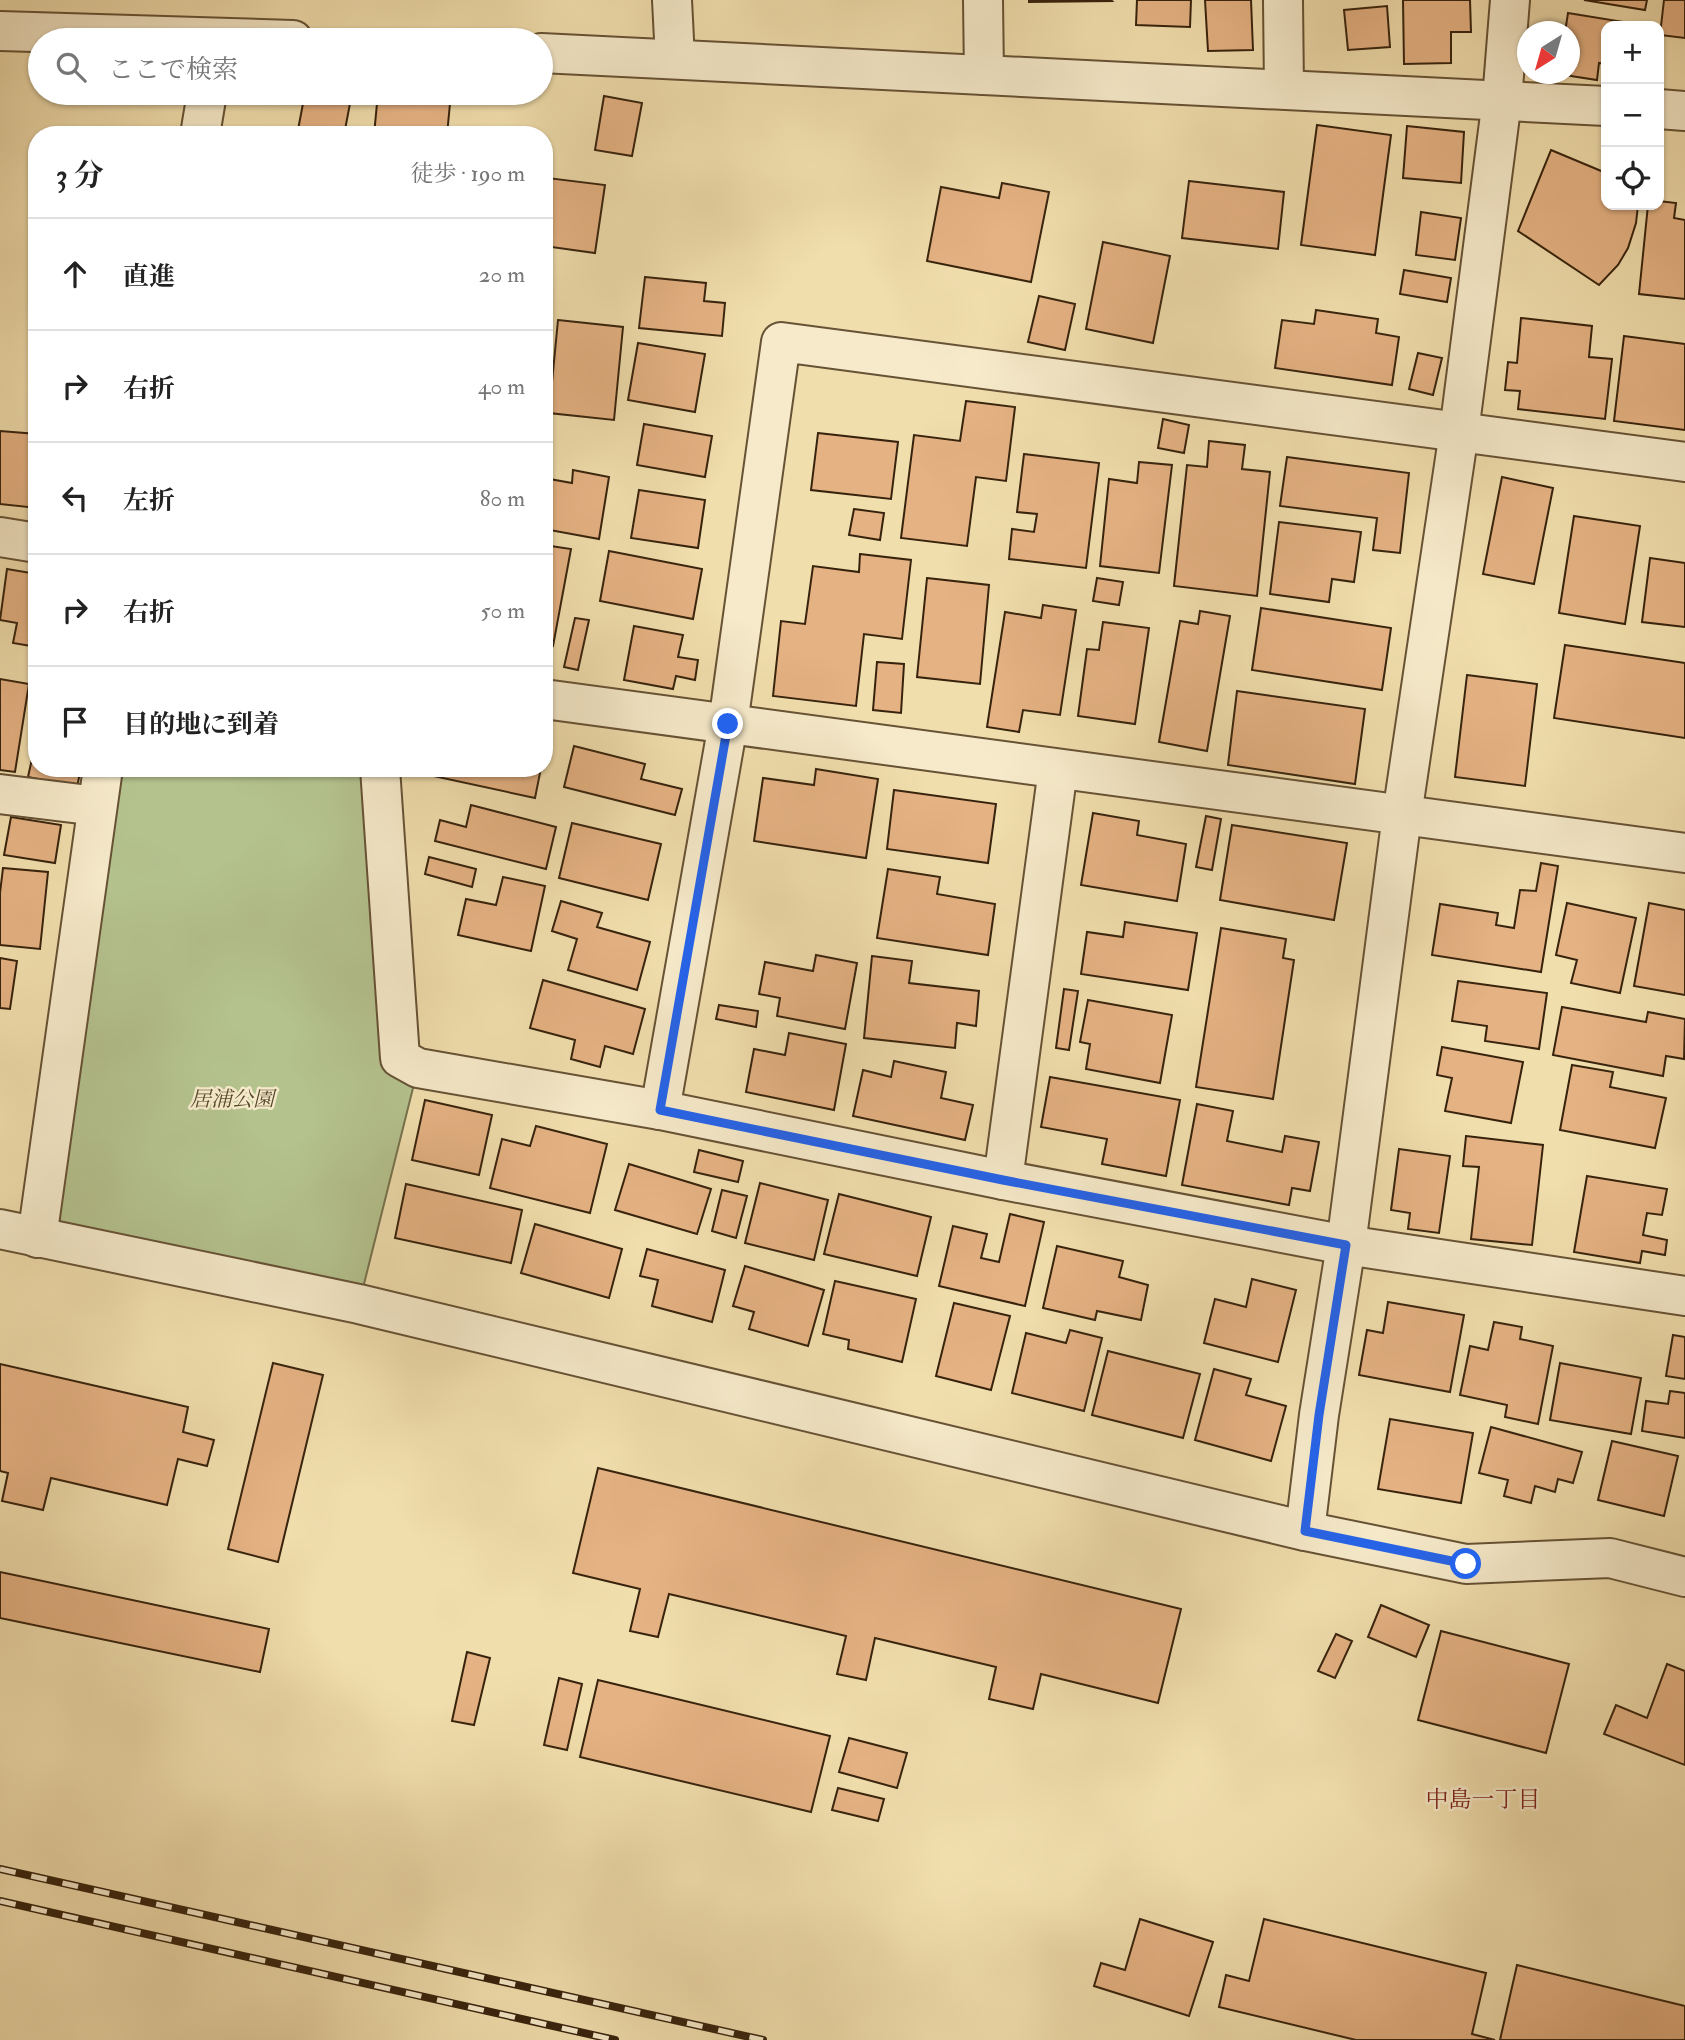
<!DOCTYPE html>
<html lang="ja">
<meta charset="utf-8">
<style>
body{margin:0;font-family:"IM FELL Double Pica","Noto Serif JP",serif;background:#f6f6f6;color:#222}
.controls{position:absolute;right:21px;top:21px;display:grid;overflow:hidden;border-radius:14px;box-shadow:0 2px 5px #0004}
.controls button{width:63px;height:63px;display:grid;place-items:center;padding:0;border:0;border-bottom:2px solid #e0e0e0;background:#fff;color:#222;font:35px sans-serif}
.compass{position:absolute;left:1517px;top:21px;width:63px;height:63px;border-radius:50%;background:#fff;box-shadow:0 2px 5px #0004;rotate:217deg}
.stop{position:absolute;width:21px;height:21px;margin:-16px;border:5px solid #2563eb;border-radius:50%;background:#fff}
.stop.end{background:#2563eb;border-color:#fff;box-shadow:0 2px 7px #0008}
.list{margin:0;padding:0;list-style:none}
h2{display:flex;justify-content:space-between;align-items:center;height:91px;margin:0;padding:0 28px;font-size:30px}
h2 small{font-size:23px;font-weight:400;color:#767676}
.list li{display:grid;grid-template-columns:46px 1fr auto;gap:21px;align-items:center;box-sizing:border-box;height:112px;padding:0 28px;border-top:2px solid #e0e0e0}
.list b{display:block;font-size:26px;white-space:nowrap}
.list em{font-size:23px;font-style:normal;color:#767676}
.icon{flex:none;width:38px;height:38px;fill:none;stroke:currentColor;stroke-width:2;stroke-linecap:round;stroke-linejoin:round}
.map{position:relative;flex:none;width:1685px;height:2040px;overflow:hidden}
.search{position:absolute;background:#fff;box-shadow:0 2px 5px #0004;left:28px;top:28px;width:525px;height:77px;display:flex;align-items:center;gap:18px;box-sizing:border-box;padding:0 24px;border-radius:38px;color:#767676;font-size:26px}
.panel{position:absolute;background:#fff;box-shadow:0 2px 5px #0004;left:28px;top:126px;width:525px;height:651px;border-radius:28px}
.map>svg:first-child{display:block}
</style>
<div class="map">
<svg width="1685" height="2040" viewBox="0 0 1685 2040">
<rect width="100%" height="100%" fill="#f1dead"/>
<filter id="stains"><feTurbulence type="fractalNoise" baseFrequency=".00286" numOctaves="4"/><feColorMatrix values="0 0 0 0 .2 0 0 0 0 .09 0 0 0 0 .02 0 0 0 .5 -.17"/></filter>
<radialGradient id="worn" r=".72"><stop offset=".6" stop-color="#630" stop-opacity="0"/><stop offset="1" stop-color="#630" stop-opacity=".3"/></radialGradient>
<polygon fill="#b4c28e" stroke="#76724e" stroke-width="2" points="105,768 380,768 418,1068 359,1304 37,1238"/>
<g fill="#e5b283" stroke="#37230d" stroke-width="2">
<polygon points="1029,0 1111,0 1112,1 1029,2"/>
<polygon points="1137,0 1191,0 1190,27 1136,25"/>
<polygon points="1205,0 1251,0 1253,50 1208,51"/>
<polygon points="1403,0 1470,0 1471,32 1451,32 1451,63 1404,64"/>
<polygon points="1584,0 1647,0 1645,10"/>
<polygon points="1664,0 1685,0 1685,38 1660,35"/>
<polygon points="1387,6 1390,47 1348,50 1344,10"/>
<polygon points="1568,13 1642,25 1642,26 1606,26 1606,64 1599,63 1597,80 1558,74 1570,74 1570,32 1565,32"/>
<polygon points="305,93 352,93 344,135 297,135"/>
<polygon points="378,93 451,93 447,135 374,135"/>
<polygon points="604,96 642,103 632,156 595,150"/>
<polygon points="1317,125 1391,135 1375,255 1301,245"/>
<polygon points="1407,126 1464,132 1461,183 1403,178"/>
<polygon points="1551,150 1606,173 1606,205 1638,205 1636,223 1628,248 1618,265 1599,285 1518,231"/>
<polygon points="544,153 550,154 547,178 605,185 595,253 544,246"/>
<polygon points="1189,181 1284,192 1278,249 1182,238"/>
<polygon points="1002,183 1049,192 1031,282 927,261 941,187 999,198"/>
<polygon points="1659,201 1676,203 1674,218 1685,220 1685,299 1639,294 1648,205 1659,205"/>
<polygon points="1421,212 1461,218 1455,260 1416,255"/>
<polygon points="1103,242 1170,256 1153,343 1086,329"/>
<polygon points="1404,270 1451,278 1447,302 1400,294"/>
<polygon points="645,277 706,283 704,301 725,303 722,336 639,328"/>
<polygon points="1039,296 1075,304 1065,350 1028,342"/>
<polygon points="1316,310 1378,319 1376,333 1399,337 1392,385 1275,368 1282,320 1314,324"/>
<polygon points="1521,318 1592,326 1589,357 1612,359 1605,419 1518,409 1520,391 1505,390 1508,362 1517,363"/>
<polygon points="558,320 623,327 614,420 549,413"/>
<polygon points="1624,336 1685,344 1685,430 1614,421"/>
<polygon points="638,343 705,354 695,412 628,400"/>
<polygon points="1418,353 1442,358 1433,395 1409,389"/>
<polygon points="966,401 1015,407 1006,481 976,477 967,546 901,538 914,435 960,441"/>
<polygon points="1163,419 1189,425 1184,453 1158,448"/>
<polygon points="644,424 712,436 705,477 637,465"/>
<polygon points="0,431 37,434 37,508 0,504"/>
<polygon points="818,433 898,442 891,499 811,490"/>
<polygon points="1209,441 1245,445 1242,469 1270,472 1257,596 1174,586 1187,465 1207,467"/>
<polygon points="1024,454 1099,463 1086,568 1009,559 1012,529 1034,532 1037,514 1017,512"/>
<polygon points="1287,457 1409,473 1400,553 1373,550 1377,518 1280,506"/>
<polygon points="1139,462 1172,465 1159,573 1100,566 1109,479 1137,483"/>
<polygon points="573,470 609,477 599,539 544,529 544,478 572,483"/>
<polygon points="1502,477 1553,488 1534,584 1483,574"/>
<polygon points="639,490 705,500 698,548 631,538"/>
<polygon points="854,509 884,513 880,540 849,535"/>
<polygon points="1574,516 1640,526 1625,624 1559,613"/>
<polygon points="1279,522 1361,532 1354,582 1332,579 1329,602 1270,594"/>
<polygon points="544,545 571,549 553,646 544,644"/>
<polygon points="609,551 702,569 693,619 600,601"/>
<polygon points="860,554 911,560 902,639 864,634 856,706 773,696 781,621 805,624 813,566 859,572"/>
<polygon points="1650,558 1685,563 1685,627 1642,622"/>
<polygon points="7,569 37,574 37,647 13,643 17,623 0,620"/>
<polygon points="927,578 989,585 980,684 917,677"/>
<polygon points="1097,578 1123,582 1119,605 1093,601"/>
<polygon points="1043,605 1076,610 1060,715 1023,710 1019,732 987,727 1005,612 1041,618"/>
<polygon points="1261,608 1391,628 1382,690 1252,670"/>
<polygon points="1200,611 1230,616 1207,751 1159,742 1180,621 1198,624"/>
<polygon points="575,618 589,620 578,670 564,667"/>
<polygon points="1103,622 1149,628 1135,724 1078,716 1087,649 1099,650"/>
<polygon points="634,626 683,635 678,657 698,660 695,680 676,676 673,689 624,680"/>
<polygon points="1565,645 1685,663 1685,738 1554,718"/>
<polygon points="877,662 904,664 901,713 873,710"/>
<polygon points="1467,675 1537,684 1525,786 1455,777"/>
<polygon points="0,679 29,684 15,772 0,770"/>
<polygon points="1237,691 1365,709 1355,784 1228,765"/>
<polygon points="37,736 37,768 81,768 77,787 28,777"/>
<polygon points="574,746 645,764 641,779 682,789 675,815 564,787"/>
<polygon points="416,768 541,768 535,798 415,772"/>
<polygon points="816,769 878,779 866,858 754,841 763,778 814,785"/>
<polygon points="894,790 996,804 988,863 887,849"/>
<polygon points="471,805 556,827 546,869 435,841 440,820 466,827"/>
<polygon points="1093,813 1139,821 1137,835 1186,844 1177,901 1081,885"/>
<polygon points="1206,816 1221,819 1212,870 1196,867"/>
<polygon points="11,817 61,825 55,863 4,855"/>
<polygon points="572,823 661,844 648,900 559,878"/>
<polygon points="1232,825 1347,843 1334,920 1220,900"/>
<polygon points="429,857 476,869 472,887 425,874"/>
<polygon points="1541,863 1558,866 1541,972 1432,955 1440,904 1498,913 1496,925 1514,928 1520,890 1536,891"/>
<polygon points="3,868 48,872 40,949 0,945 0,893"/>
<polygon points="888,869 940,877 937,894 995,904 988,955 877,938"/>
<polygon points="503,877 545,886 531,951 458,935 466,899 496,905"/>
<polygon points="561,901 602,913 597,927 650,942 637,990 568,970 577,939 552,931"/>
<polygon points="1567,903 1636,918 1620,993 1571,983 1577,960 1556,955"/>
<polygon points="1649,903 1685,910 1685,995 1634,986"/>
<polygon points="1125,922 1197,933 1188,990 1081,974 1087,932 1123,937"/>
<polygon points="1221,928 1286,939 1283,958 1294,960 1273,1099 1196,1087"/>
<polygon points="816,955 857,963 845,1029 777,1016 780,998 759,994 765,962 813,971"/>
<polygon points="872,956 912,961 909,983 979,991 976,1026 957,1023 955,1048 864,1038"/>
<polygon points="0,958 17,961 10,1009 0,1008"/>
<polygon points="543,980 645,1009 633,1054 605,1046 600,1067 571,1059 575,1040 530,1028"/>
<polygon points="1458,981 1547,993 1539,1049 1485,1041 1487,1026 1452,1021"/>
<polygon points="1064,989 1078,991 1069,1050 1056,1048"/>
<polygon points="1088,1000 1172,1015 1160,1083 1086,1069 1090,1044 1080,1042"/>
<polygon points="719,1005 758,1011 756,1027 716,1019"/>
<polygon points="1562,1007 1646,1022 1648,1012 1685,1019 1684,1059 1666,1056 1663,1076 1553,1055"/>
<polygon points="789,1033 846,1044 834,1110 746,1092 754,1049 785,1055"/>
<polygon points="1442,1047 1523,1062 1511,1123 1445,1111 1452,1078 1437,1075"/>
<polygon points="894,1061 946,1072 941,1098 973,1105 965,1140 853,1116 863,1070 891,1077"/>
<polygon points="1572,1065 1613,1072 1610,1087 1666,1098 1655,1148 1560,1130"/>
<polygon points="1050,1077 1180,1100 1166,1176 1102,1164 1107,1139 1041,1127"/>
<polygon points="425,1100 492,1115 479,1175 412,1160"/>
<polygon points="1197,1104 1233,1111 1227,1141 1282,1152 1285,1136 1319,1142 1310,1191 1292,1188 1289,1205 1182,1185"/>
<polygon points="536,1126 607,1144 590,1213 490,1188 502,1139 530,1146"/>
<polygon points="1466,1136 1543,1145 1532,1245 1471,1239 1479,1167 1463,1166"/>
<polygon points="1399,1149 1450,1156 1439,1233 1408,1229 1410,1213 1391,1210"/>
<polygon points="699,1150 743,1161 738,1182 694,1172"/>
<polygon points="629,1164 711,1189 697,1234 615,1210"/>
<polygon points="1587,1176 1667,1189 1662,1215 1647,1213 1643,1235 1667,1240 1665,1255 1642,1251 1640,1263 1574,1252"/>
<polygon points="760,1183 828,1200 814,1260 745,1243"/>
<polygon points="406,1184 522,1210 511,1263 395,1238"/>
<polygon points="722,1190 747,1196 736,1238 712,1231"/>
<polygon points="839,1194 931,1217 917,1276 824,1254"/>
<polygon points="1010,1214 1044,1222 1025,1306 939,1286 953,1226 987,1234 981,1258 999,1262"/>
<polygon points="535,1224 622,1249 609,1298 521,1273"/>
<polygon points="1057,1246 1123,1261 1119,1277 1148,1285 1141,1320 1097,1311 1095,1320 1043,1308"/>
<polygon points="647,1249 725,1270 712,1322 652,1306 658,1280 640,1276"/>
<polygon points="745,1266 824,1290 808,1346 749,1329 754,1312 733,1306"/>
<polygon points="1252,1279 1296,1290 1278,1362 1204,1343 1215,1299 1246,1307"/>
<polygon points="835,1281 916,1299 902,1362 848,1349 849,1340 823,1334"/>
<polygon points="1388,1302 1464,1315 1450,1392 1359,1375 1367,1330 1383,1333"/>
<polygon points="954,1303 1010,1316 991,1390 936,1376"/>
<polygon points="1494,1322 1522,1327 1520,1339 1553,1346 1538,1424 1505,1417 1507,1405 1460,1395 1470,1346 1488,1350"/>
<polygon points="1070,1330 1102,1338 1084,1411 1012,1393 1026,1333 1066,1343"/>
<polygon points="1673,1335 1685,1337 1685,1379 1666,1376"/>
<polygon points="1108,1351 1200,1374 1183,1438 1092,1415"/>
<polygon points="273,1363 323,1375 278,1562 228,1549"/>
<polygon points="1560,1363 1641,1378 1631,1434 1550,1420"/>
<polygon points="0,1364 188,1407 183,1432 214,1440 207,1466 178,1459 167,1505 51,1478 43,1510 2,1501 8,1473 0,1471"/>
<polygon points="1214,1369 1251,1379 1246,1395 1286,1406 1271,1461 1195,1440"/>
<polygon points="1670,1391 1685,1393 1685,1438 1642,1431 1646,1401 1668,1404"/>
<polygon points="1390,1419 1473,1433 1461,1503 1378,1489"/>
<polygon points="1491,1427 1582,1452 1573,1483 1558,1479 1555,1492 1535,1486 1531,1503 1504,1496 1508,1480 1479,1473"/>
<polygon points="1612,1441 1678,1456 1664,1516 1598,1500"/>
<polygon points="598,1468 1181,1609 1158,1703 1041,1674 1033,1709 989,1699 996,1667 875,1638 866,1680 837,1674 846,1636 669,1594 658,1637 630,1631 640,1589 573,1573"/>
<polygon points="0,1572 269,1629 260,1672 0,1618"/>
<polygon points="1381,1605 1429,1625 1416,1657 1368,1637"/>
<polygon points="1441,1631 1569,1664 1546,1753 1418,1720"/>
<polygon points="1336,1634 1352,1641 1335,1678 1318,1671"/>
<polygon points="467,1652 490,1658 474,1725 452,1721"/>
<polygon points="1667,1664 1685,1671 1685,1765 1604,1734 1616,1705 1647,1718"/>
<polygon points="559,1678 582,1684 567,1750 544,1745"/>
<polygon points="598,1680 830,1736 811,1812 580,1757"/>
<polygon points="849,1738 907,1753 897,1788 839,1772"/>
<polygon points="838,1788 884,1799 878,1821 832,1810"/>
<polygon points="1140,1919 1213,1942 1189,2016 1094,1986 1101,1963 1125,1970"/>
<polygon points="1264,1919 1486,1973 1472,2034 1495,2040 1356,2040 1219,2007 1226,1975 1249,1981"/>
<polygon points="1517,1965 1685,2006 1685,2040 1500,2040"/>
</g>
<g fill="none" stroke-linecap="round" stroke-linejoin="round">
<defs>
<g id="minor">
<polyline points="672,0 675,59"/>
<polyline points="983,0 984,75"/>
<polyline points="1283,0 1284,89"/>
<polyline points="0,31 293,40"/>
<polyline points="541,53 1606,106"/>
<polyline points="1659,109 1685,111"/>
<polyline points="200,135 207,93"/>
<polyline points="0,537 37,543"/>
<polyline points="544,699 1685,853"/>
<polyline points="380,768 400,1058 418,1068 660,1110 1003,1180 1346,1245 1685,1296"/>
<polyline points="0,794 97,806"/>
<polyline points="660,1110 728,724 781,342 1685,462"/>
<polyline points="1003,1180 1058,769"/>
<polyline points="0,1229 359,1304 1305,1531 1466,1564 1610,1558 1685,1577"/>
<polyline points="37,1238 103,768"/>
<polyline points="1305,1531 1319,1415 1346,1245 1402,815 1459,432 1502,100 1510,0"/>
</g>
</defs>
<use href="#minor" stroke="#665235" stroke-width="42"/>
<use href="#minor" stroke="#f6eaca" stroke-width="38"/>
<defs>
<g id="rail">
<polyline points="0,1869 763,2040"/>
<polyline points="0,1901 615,2040"/>
</g>
</defs>
<use href="#rail" stroke="#37230d" stroke-width="8"/>
<use href="#rail" stroke="#f6eaca" stroke-width="5" stroke-dasharray="16" stroke-linecap="butt"/>
</g>
<g fill="none" stroke-linecap="round" stroke-linejoin="round">
<polyline stroke="#2563eb" stroke-width="9" points="728,724 660,1110 1003,1180 1346,1245 1319,1415 1305,1531 1466,1564"/>
</g>
<g text-anchor="middle" dominant-baseline="central" stroke-width="5" stroke-linejoin="round" paint-order="stroke">
<g font-size="21" font-style="italic" fill="#564b2d" stroke="#f6eaca">
<text x="232" y="1099">居浦公園</text>
</g>
<g font-size="23" fill="#7a1f14" stroke="#f6eaca">
<text x="1483" y="1799">中島一丁目</text>
</g>
</g>
<rect width="100%" height="100%" filter="url(#stains)"/>
<rect width="100%" height="100%" fill="url(#worn)"/>
</svg>
<div class="controls">
<button>+</button>
<button>−</button>
<button><svg class="icon" aria-label="locate" viewBox="0 0 24 24"><circle cx="12" cy="12" r="6"/><path d="M12 2v4M12 18v4M2 12h4M18 12h4"/></svg></button>
</div>
<svg class="compass" viewBox="-18 -18 36 36"><path d="M0-13l5 13h-10z" fill="#e53935"/><path d="M0 13l5-13h-10z" fill="#767676"/></svg>
<div class="stop" style="left:1466px;top:1564px"></div>
<div class="stop end" style="left:728px;top:724px"></div>
<div class="search"><svg class="icon" aria-label="search" viewBox="0 0 24 24"><circle cx="10" cy="10" r="6"/><path d="M15 15l6 6"/></svg>ここで検索</div>
<section class="panel">
<h2>3 分<small>徒歩 · 190 m</small></h2>
<ul class="list">
<li><svg class="icon" aria-label="ahead" viewBox="0 0 24 24"><path d="M12 20V5M6 11l6-6 6 6"/></svg><div><b>直進</b></div><em>20 m</em></li>
<li><svg class="icon" aria-label="right" viewBox="0 0 24 24"><path d="M7 20v-9h11M14 6l5 5-5 5"/></svg><div><b>右折</b></div><em>40 m</em></li>
<li><svg class="icon" aria-label="left" viewBox="0 0 24 24"><path d="M17 20v-9H6M10 6l-5 5 5 5"/></svg><div><b>左折</b></div><em>80 m</em></li>
<li><svg class="icon" aria-label="right" viewBox="0 0 24 24"><path d="M7 20v-9h11M14 6l5 5-5 5"/></svg><div><b>右折</b></div><em>50 m</em></li>
<li><svg class="icon" aria-label="arrive" viewBox="0 0 24 24"><path d="M6 21V4h12l-3 4 3 4H6"/></svg><div><b>目的地に到着</b></div></li>
</ul>
</section>
</div>
